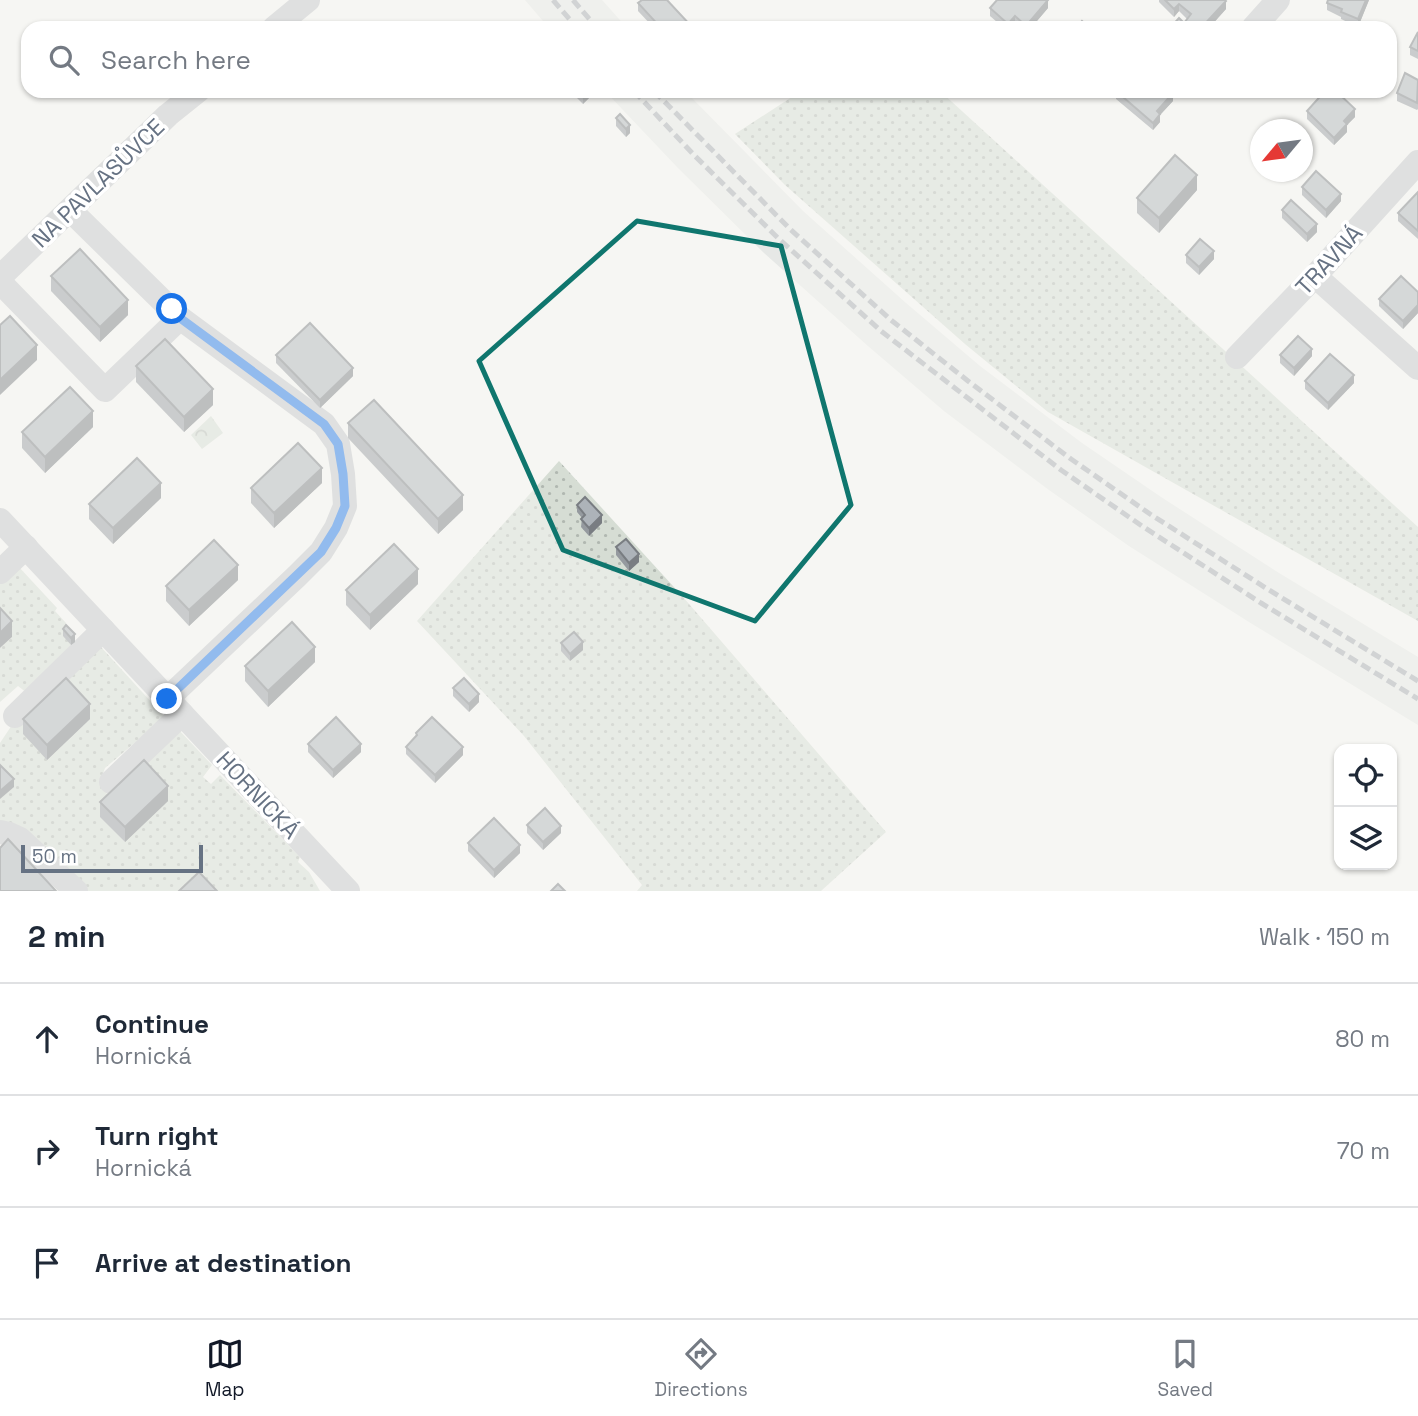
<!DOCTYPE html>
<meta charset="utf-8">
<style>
body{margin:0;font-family:"Space Grotesk",sans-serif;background:#f6f6f7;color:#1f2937}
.controls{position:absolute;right:21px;bottom:21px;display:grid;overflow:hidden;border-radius:14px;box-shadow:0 2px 5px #0004}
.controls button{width:63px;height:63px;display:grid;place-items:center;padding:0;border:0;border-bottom:2px solid #e0e1e3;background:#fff;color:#1f2937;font:35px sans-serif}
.compass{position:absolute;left:1250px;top:119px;width:63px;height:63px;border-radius:50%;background:#fff;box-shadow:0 2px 5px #0004;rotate:241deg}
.scale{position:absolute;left:21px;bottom:18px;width:182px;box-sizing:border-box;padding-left:7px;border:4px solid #667283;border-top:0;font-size:19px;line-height:24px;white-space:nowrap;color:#667283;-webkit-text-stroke:5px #fff;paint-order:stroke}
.stop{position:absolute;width:21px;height:21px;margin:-16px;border:5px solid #1a73e8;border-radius:50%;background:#fff}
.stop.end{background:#1a73e8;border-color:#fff;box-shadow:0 2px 7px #0008}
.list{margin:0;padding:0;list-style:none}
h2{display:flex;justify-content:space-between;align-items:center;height:91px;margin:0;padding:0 28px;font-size:30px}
h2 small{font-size:23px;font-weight:400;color:#747a83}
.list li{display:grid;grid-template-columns:46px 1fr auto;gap:21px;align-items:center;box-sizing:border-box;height:112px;padding:0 28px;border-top:2px solid #e0e1e3}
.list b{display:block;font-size:26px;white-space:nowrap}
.list p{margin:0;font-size:23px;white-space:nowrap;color:#747a83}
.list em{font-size:23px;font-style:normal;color:#747a83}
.icon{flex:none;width:38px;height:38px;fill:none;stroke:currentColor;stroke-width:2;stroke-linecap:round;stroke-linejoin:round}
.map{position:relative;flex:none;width:1418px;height:891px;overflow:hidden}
.search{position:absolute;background:#fff;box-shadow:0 2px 5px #0004;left:21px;right:21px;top:21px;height:77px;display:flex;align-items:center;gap:18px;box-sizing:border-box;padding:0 24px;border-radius:21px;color:#747a83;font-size:26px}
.sheet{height:427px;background:#fff}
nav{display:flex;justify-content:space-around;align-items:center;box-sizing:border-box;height:98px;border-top:2px solid #e0e1e3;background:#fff;font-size:19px;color:#747a83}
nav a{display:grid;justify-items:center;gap:4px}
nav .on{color:#111827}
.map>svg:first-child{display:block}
</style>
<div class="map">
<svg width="1418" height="891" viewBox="0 0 1418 891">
<defs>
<pattern id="grass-dots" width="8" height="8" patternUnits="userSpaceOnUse" patternTransform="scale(1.75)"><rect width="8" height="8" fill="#d6ddd4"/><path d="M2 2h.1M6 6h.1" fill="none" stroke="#b1b8b1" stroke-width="1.8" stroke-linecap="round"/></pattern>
<pattern id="park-crowns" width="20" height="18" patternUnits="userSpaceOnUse" patternTransform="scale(1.75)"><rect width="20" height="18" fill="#d6ddd4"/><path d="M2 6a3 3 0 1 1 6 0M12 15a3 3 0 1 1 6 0" fill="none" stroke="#b1b8b1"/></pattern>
</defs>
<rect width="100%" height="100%" fill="#f6f6f3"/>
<g fill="#e6e8e6">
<polygon points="525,0 602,0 627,28 549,28"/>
<polygon points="605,91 685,91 803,211 906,303 980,366 1082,443 1161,497 1279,573 1418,657 1418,725 1249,622 1129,546 1049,490 944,411 868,346 764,253 678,168"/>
</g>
<g fill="url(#grass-dots)">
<polygon points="801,91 940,91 1418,527 1418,621 1048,412 965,344 785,185 735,134"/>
<polygon points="559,461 683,597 886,832 821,891 637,891 642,885 524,736 417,621"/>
<polygon points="18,566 57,608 55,611 66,623 64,629 71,645 27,693 18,686 0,702 0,648 12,637 0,624 0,580"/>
<polygon points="101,647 164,716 164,718 105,768 100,782 111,801 101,817 125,842 116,782 178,729 212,765 203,777 211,784 220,775 300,857 298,862 309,872 320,891 80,891 0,825 0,743 12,725 30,708 47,760 90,719 38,699"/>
</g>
<polygon fill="url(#park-crowns)" points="211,416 223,433 202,449 191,435"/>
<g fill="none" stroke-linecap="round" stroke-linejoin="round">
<g stroke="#c4c6ca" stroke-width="24">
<polyline points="274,28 308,0"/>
<polyline points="1253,28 1278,0"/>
<polyline points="70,210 180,318 324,424 338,444 343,474 345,506 336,528 321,552 297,576 167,699"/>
<polyline points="1315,276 1418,368"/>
<polyline points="0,277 168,115 198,91"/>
<polyline points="0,282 105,390 180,318"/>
<polyline points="1237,357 1315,276 1418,162"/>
<polyline points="0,520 348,891"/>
<polyline points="0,572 26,547"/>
<polyline points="15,716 103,630"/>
<polyline points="111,782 182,714"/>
<polyline points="0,832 9,834 20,839 76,891"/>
</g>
<g stroke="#a4a8af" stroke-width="5" stroke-dasharray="10 5" stroke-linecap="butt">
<polyline points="553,0 577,28"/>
<polyline points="573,0 597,28"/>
<polyline points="634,91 694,155 779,239 881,331 1061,470 1142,526 1261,603 1418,699"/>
<polyline points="654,91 790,229 891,320 968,381 1071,459 1150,514 1269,590 1418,681"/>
</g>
</g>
<g fill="#959a9f">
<polygon points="1159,0 1225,0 1226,9 1209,28 1170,28 1184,23 1187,19 1179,11 1174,17 1159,2"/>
<polygon points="1369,0 1358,27 1341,19 1341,17 1327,10 1327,3"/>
<polygon points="638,3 693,28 654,28 638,11"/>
<polygon points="990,8 1048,8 1031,28 1020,28 1015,24 1011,28 1004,28 990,16"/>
<polygon points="1418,32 1418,59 1410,55 1410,47"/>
<polygon points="1418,80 1418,109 1417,110 1397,101 1397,93"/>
<polygon points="570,91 591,91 591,96 583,104"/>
<polygon points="1116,91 1173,101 1160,115 1160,122 1153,130 1116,99"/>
<polygon points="1307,111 1355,117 1347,125 1347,132 1334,145 1307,119"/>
<polygon points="616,118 630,133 626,137 616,126"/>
<polygon points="1302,187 1341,201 1326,218 1302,195"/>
<polygon points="1197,190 1159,233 1137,213 1137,198"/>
<polygon points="1418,192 1418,239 1398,221 1398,213"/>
<polygon points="1282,210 1317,232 1307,242 1282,218"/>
<polygon points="1186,255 1214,259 1199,275 1186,263"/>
<polygon points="51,276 128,315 100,342 51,291"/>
<polygon points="1418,292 1418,313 1403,329 1379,306 1379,299"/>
<polygon points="276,355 353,376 320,408 276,363"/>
<polygon points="1280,355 1312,356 1294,376 1280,363"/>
<polygon points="136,366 213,405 184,432 136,382"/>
<polygon points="1305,381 1354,383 1328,410 1305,389"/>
<polygon points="348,423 463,510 438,534 348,438"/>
<polygon points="93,427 45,473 22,448 22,432"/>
<polygon points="322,483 274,528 251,503 251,488"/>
<polygon points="161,498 113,544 89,519 89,504"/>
<polygon points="577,505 602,523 589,536 581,527 582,518 577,512"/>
<polygon points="616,547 639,562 629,571 616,555"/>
<polygon points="238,580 189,626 166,601 166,586"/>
<polygon points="418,584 370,630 346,605 346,590"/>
<polygon points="63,629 75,642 71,645 63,636"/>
<polygon points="561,643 583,650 570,661 561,651"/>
<polygon points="315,662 268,707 245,681 245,666"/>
<polygon points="453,688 479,702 469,712 453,696"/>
<polygon points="23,719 90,719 47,760 23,734"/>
<polygon points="416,733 463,755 435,783 406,754 406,747 416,737"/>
<polygon points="308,744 361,752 333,778 308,752"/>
<polygon points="168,801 125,842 100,817 100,802"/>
<polygon points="527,825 561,833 543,850 527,833"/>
<polygon points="468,843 520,853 494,878 468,851"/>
</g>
<g fill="#797d82">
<polygon points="1048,0 1048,8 1031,28 1026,28 1026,26"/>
<polygon points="1366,0 1369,0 1358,27 1358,19"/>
<polygon points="1226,1 1226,9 1209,28 1201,28"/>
<polygon points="1179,4 1179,11 1174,17 1174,9"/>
<polygon points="1015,16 1015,24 1011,28 1008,28 1008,24"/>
<polygon points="589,91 591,91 591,96 583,104 583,97"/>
<polygon points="1173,93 1173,101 1160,115 1160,122 1153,130 1153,123 1157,111"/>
<polygon points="1355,109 1355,117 1347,125 1347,132 1334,145 1334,138 1344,121"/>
<polygon points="630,125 630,133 626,137 626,129"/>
<polygon points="1197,175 1197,190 1159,233 1159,218"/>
<polygon points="1341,194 1341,201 1326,218 1326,210"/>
<polygon points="1317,224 1317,232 1307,242 1307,234"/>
<polygon points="1214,251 1214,259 1199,275 1199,267"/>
<polygon points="128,300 128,315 100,342 100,327"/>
<polygon points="1418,305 1418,313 1403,329 1403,321"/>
<polygon points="37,345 37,360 0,395 0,380"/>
<polygon points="1312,349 1312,356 1294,376 1294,368"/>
<polygon points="353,368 353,376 320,408 320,400"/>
<polygon points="1354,375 1354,383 1328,410 1328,403"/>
<polygon points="213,389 213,405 184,432 184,417"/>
<polygon points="93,411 93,427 45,473 45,457"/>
<polygon points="322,468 322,483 274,528 274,513"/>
<polygon points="161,483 161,498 113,544 113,528"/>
<polygon points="463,495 463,510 438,534 438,519"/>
<polygon points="602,515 602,523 589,536 589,528"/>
<polygon points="639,554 639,562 629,571 629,563"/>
<polygon points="238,565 238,580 189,626 189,610"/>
<polygon points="418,569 418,584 370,630 370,615"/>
<polygon points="12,621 12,637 0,648 0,633"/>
<polygon points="75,634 75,642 71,645 71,638"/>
<polygon points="583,642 583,650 570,661 570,654"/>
<polygon points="315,647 315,662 268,707 268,691"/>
<polygon points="479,694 479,702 469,712 469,704"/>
<polygon points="90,704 90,719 47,760 47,745"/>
<polygon points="361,744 361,752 333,778 333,770"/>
<polygon points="463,747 463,755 435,783 435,775"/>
<polygon points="14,779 14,787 0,799 0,791"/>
<polygon points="168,786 168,801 125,842 125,827"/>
<polygon points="561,826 561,833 543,850 543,842"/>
<polygon points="520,845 520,853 494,878 494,870"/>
</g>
<g fill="#adb3b9" stroke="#797d82" stroke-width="2">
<polygon points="642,0 667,0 693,28 661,28 638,3"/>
<polygon points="997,0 1048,0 1026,26 1015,16 1008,24 990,8"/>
<polygon points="1165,0 1225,0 1226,1 1201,28 1170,28 1179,18 1184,23 1191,14 1179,4 1174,9"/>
<polygon points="1328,0 1366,0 1358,19 1341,12 1342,9 1327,3"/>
<polygon points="1082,21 1090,28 1076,28"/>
<polygon points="1418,32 1418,51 1410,47"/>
<polygon points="1405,73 1418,80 1417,103 1397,93"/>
<polygon points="577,91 589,91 583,97"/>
<polygon points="1116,91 1171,91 1173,93 1157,111 1160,114 1153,123"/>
<polygon points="1325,91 1336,91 1355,109 1344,121 1347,124 1334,138 1307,111"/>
<polygon points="620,114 630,125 626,129 616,118"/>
<polygon points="1175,155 1197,175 1159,218 1137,198"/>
<polygon points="1316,171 1341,194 1326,210 1302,187"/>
<polygon points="1418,192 1418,231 1398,213"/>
<polygon points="1291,200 1317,224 1307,234 1282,210"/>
<polygon points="1200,239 1214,251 1199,267 1186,255"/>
<polygon points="80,249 128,300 100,327 51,276"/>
<polygon points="1401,276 1418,292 1418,305 1403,321 1379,299"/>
<polygon points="10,316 37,345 0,380 0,325"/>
<polygon points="310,323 353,368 320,400 276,355"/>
<polygon points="1298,336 1312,349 1294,368 1280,355"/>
<polygon points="165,339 213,389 184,417 136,366"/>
<polygon points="1330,354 1354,375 1328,403 1305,381"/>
<polygon points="70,387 93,411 45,457 22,432"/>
<polygon points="374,400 463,495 438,519 348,423"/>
<polygon points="298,443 322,468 274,513 251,488"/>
<polygon points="137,458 161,483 113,528 89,504"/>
<polygon points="585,497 602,515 589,528 581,519 585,515 577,505"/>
<polygon points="626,539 639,554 629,563 616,547"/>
<polygon points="214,540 238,565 189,610 166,586"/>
<polygon points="394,544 418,569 370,615 346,590"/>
<polygon points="0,608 12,621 0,633"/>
<polygon points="292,622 315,647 268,691 245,666"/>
<polygon points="66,625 75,634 71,638 63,629"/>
<polygon points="574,632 583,642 570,654 561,643"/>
<polygon points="66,678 90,704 47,745 23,719"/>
<polygon points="464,678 479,694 469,704 453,688"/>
<polygon points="336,717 361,744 333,770 308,744"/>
<polygon points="432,717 463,747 435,775 406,747 417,735 416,733"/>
<polygon points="144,760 168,786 125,827 100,802"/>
<polygon points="0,765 14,779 0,791"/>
<polygon points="545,808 561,826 543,842 527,825"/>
<polygon points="494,818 520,845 494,870 468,843"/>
<polygon points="8,839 56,891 0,891 0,848"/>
<polygon points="199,872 217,891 179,891"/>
<polygon points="558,884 565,891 551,891"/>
</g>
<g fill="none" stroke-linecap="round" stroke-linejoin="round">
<polyline stroke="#1a73e8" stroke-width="9" points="167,699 321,552 336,528 345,506 343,474 338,444 324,424 180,318 172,309"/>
</g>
<path d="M0 0H1418V891H0ZM 637,221 L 781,246 L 851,505 L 755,621 L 563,550 L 479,361 Z" fill="#f6f6f3" fill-opacity=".55" fill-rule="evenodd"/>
<path fill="none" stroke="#0f766e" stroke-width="5" stroke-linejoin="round" d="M 637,221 L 781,246 L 851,505 L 755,621 L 563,550 L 479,361 Z"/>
<g text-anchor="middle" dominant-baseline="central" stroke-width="7" stroke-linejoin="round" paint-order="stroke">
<g font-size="23" fill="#667283" stroke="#fff">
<text transform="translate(98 183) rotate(-44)">NA PAVLASŮVCE</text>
<text transform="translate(1329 260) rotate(-47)">TRAVNÁ</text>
<text transform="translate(258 795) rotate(47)">HORNICKÁ</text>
</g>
</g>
</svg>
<div class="controls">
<button><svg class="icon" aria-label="locate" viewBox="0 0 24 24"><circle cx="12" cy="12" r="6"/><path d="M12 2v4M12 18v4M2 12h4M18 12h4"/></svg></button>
<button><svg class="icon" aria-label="layers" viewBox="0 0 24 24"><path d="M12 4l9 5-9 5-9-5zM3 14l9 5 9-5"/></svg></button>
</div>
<svg class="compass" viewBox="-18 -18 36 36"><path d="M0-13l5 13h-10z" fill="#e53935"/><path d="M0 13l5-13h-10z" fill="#747a83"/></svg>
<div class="scale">50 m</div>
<div class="stop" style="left:172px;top:309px"></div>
<div class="stop end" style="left:167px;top:699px"></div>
<div class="search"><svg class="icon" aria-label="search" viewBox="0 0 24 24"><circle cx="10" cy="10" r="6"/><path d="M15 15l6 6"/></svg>Search here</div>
</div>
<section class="sheet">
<h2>2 min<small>Walk · 150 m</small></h2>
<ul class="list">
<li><svg class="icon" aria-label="ahead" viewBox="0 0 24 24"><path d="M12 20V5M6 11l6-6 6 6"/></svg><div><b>Continue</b><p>Hornická</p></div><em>80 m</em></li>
<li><svg class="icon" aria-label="right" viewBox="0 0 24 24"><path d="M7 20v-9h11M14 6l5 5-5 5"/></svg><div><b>Turn right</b><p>Hornická</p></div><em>70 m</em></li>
<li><svg class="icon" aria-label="arrive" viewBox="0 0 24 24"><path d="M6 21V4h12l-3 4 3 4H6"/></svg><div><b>Arrive at destination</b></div></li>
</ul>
</section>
<nav>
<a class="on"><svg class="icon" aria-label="map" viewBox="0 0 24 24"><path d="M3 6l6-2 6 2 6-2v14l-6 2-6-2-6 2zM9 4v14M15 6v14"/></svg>Map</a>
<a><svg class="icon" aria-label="directions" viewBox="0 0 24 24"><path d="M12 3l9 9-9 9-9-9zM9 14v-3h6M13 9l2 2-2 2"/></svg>Directions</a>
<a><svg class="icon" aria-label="saved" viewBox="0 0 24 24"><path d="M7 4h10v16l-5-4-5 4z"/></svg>Saved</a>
</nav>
